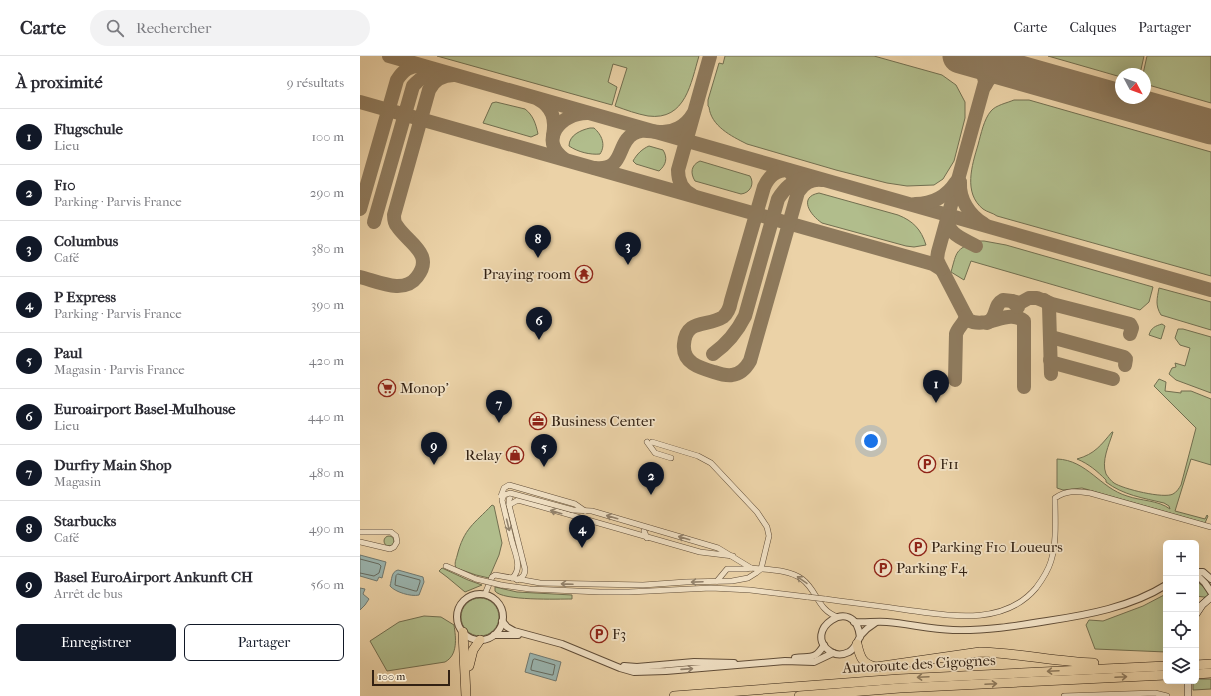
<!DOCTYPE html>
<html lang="fr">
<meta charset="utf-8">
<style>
body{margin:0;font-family:"IM FELL French Canon",serif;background:#f2f2f3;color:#2b2b33}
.controls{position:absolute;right:12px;bottom:12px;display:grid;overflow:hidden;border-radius:6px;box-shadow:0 4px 16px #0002}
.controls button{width:36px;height:36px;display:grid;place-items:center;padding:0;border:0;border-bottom:1px solid #e1e1e2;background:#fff;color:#2b2b33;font:20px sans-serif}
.compass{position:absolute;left:755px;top:12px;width:36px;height:36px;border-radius:50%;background:#fff;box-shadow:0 4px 16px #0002;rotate:131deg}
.scale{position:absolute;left:12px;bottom:10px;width:78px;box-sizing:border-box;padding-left:4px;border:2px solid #322113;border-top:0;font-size:11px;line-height:14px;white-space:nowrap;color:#322113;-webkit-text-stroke:3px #f2e2c6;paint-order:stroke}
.you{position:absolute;left:511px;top:385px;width:14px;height:14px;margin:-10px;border:3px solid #fff;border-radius:50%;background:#1a73e8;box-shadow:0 0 0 6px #1a73e833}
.badge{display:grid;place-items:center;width:26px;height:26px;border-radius:50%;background:#111827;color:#fff;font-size:13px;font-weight:700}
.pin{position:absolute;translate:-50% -33px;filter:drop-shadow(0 1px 2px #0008)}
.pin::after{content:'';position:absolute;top:21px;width:14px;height:12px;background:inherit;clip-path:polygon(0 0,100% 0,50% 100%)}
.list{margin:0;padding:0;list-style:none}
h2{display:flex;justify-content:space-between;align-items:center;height:52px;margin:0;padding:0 16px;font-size:17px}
h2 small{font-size:13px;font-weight:400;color:#7c7c81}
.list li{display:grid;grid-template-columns:26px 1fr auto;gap:12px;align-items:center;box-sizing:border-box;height:56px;padding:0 16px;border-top:1px solid #e1e1e2}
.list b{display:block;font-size:15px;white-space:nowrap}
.list p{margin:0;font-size:13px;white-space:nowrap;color:#7c7c81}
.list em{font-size:13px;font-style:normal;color:#7c7c81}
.actions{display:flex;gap:8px;padding:12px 16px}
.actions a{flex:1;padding:9px 0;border:1px solid #111827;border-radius:6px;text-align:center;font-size:14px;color:#111827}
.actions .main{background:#111827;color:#fff}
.icon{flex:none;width:22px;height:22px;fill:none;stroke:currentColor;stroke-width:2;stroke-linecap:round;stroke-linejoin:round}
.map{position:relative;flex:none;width:851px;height:640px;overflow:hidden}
header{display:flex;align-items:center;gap:24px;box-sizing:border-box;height:56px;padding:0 20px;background:#fff;border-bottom:1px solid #e1e1e2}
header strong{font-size:19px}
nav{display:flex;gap:22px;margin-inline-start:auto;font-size:14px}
.search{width:280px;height:36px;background:#f2f2f3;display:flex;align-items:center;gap:10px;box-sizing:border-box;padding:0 14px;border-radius:22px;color:#7c7c81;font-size:15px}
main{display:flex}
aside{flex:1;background:#fff}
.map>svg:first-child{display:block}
</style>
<header>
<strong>Carte</strong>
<div class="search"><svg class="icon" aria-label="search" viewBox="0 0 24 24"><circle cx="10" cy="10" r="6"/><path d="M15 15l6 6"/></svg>Rechercher</div>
<nav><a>Carte</a><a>Calques</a><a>Partager</a></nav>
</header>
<main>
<aside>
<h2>À proximité<small>9 résultats</small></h2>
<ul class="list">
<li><span class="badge">1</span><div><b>Flugschule</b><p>Lieu</p></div><em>100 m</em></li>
<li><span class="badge">2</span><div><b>F10</b><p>Parking · Parvis France</p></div><em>290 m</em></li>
<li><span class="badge">3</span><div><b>Columbus</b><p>Café</p></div><em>380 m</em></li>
<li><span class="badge">4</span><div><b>P Express</b><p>Parking · Parvis France</p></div><em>390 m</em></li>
<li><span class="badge">5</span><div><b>Paul</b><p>Magasin · Parvis France</p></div><em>420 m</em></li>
<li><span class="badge">6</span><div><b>Euroairport Basel-Mulhouse</b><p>Lieu</p></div><em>440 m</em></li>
<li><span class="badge">7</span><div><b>Durfry Main Shop</b><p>Magasin</p></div><em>480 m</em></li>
<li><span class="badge">8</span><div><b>Starbucks</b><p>Café</p></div><em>490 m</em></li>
<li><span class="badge">9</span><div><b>Basel EuroAirport Ankunft CH</b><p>Arrêt de bus</p></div><em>560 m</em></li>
</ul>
<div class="actions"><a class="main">Enregistrer</a><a>Partager</a></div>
</aside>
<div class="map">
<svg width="851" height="640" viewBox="0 0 851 640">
<rect width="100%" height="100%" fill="#ebd2a7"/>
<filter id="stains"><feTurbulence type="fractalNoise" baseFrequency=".005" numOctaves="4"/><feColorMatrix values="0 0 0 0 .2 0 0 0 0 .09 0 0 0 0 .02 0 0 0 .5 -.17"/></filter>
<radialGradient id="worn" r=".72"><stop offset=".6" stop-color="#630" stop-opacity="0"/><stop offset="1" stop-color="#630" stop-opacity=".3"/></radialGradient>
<g fill="#b1bd8c" stroke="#726f50">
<path d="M 77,0 L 339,0 C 331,26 326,65 288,60 C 277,58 266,54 255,50 L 267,12 L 253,8 L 248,26 L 257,31 L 252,49 Z"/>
<path d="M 365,0 L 514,0 L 582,19 L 596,29 L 605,46 L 605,62 L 594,105 L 583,123 L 574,129 L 547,130 L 527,127 L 476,114 L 387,88 C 371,80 351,70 349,51 L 348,50 L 348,44 L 359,7 L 363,8 Z"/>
<polygon points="688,0 784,0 780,18 761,18 761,21"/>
<polygon points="787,0 851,0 851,47 785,28 785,18 783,18"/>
<path d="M 654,44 L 669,44 L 851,96 L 851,220 L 637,160 C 633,157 627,156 623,153 C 603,137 612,109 618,89 C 621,78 624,63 631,55 C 636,49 647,47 654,44 Z"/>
<path d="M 136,46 L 165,53 C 173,59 176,68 178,78 L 171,81 L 123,67 L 132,47 Z"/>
<path d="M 230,72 L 234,72 C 242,79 246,89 240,98 C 230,99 218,96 209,90 C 209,79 221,74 230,72 Z"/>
<path d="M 289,90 L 303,94 C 308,102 306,109 299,115 L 276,108 L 273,105 C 277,98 282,93 289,90 Z"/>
<path d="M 340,105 L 390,120 C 395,128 390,137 381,138 L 335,125 C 330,117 331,109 340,105 Z"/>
<path d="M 459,137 L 538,159 C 553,165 561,173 566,189 L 554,191 L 546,190 L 462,167 C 450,159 438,141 459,137 Z"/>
<path d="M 616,185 L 624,185 L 646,189 L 793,231 L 789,246 L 780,254 L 611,205 L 604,224 L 591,216 C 597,195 595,194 616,185 Z"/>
<path d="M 799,232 L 851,246 L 851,274 L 801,259 C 795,249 797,243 799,232 Z"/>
<path d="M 802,268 L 805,270 L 801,283 L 789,279 C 791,272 795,270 802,268 Z"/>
<polygon points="818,273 823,273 851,281 851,337 816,324 809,318 812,312 816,311 815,307 825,310 830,292 820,289 815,282"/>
<path d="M 799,323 L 806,326 L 805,335 L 821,337 L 821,335 L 831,335 L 851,343 L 851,409 L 831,403 L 815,455 L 845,463 L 847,459 L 848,460 L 845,467 L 722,432 L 703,434 L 697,432 L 697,403 C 727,404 740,432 767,440 C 781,445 798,444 810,453 L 809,450 L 804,447 C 783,442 763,439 746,426 L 746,424 C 737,415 729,408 717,403 C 735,398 741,389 752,376 L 753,376 C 749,389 741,405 746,418 C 748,421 751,425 754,427 C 763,433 804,443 813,438 C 817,436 819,432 821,429 L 836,372 L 794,330 Z"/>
<path d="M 132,449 L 134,450 L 142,487 L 139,499 L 129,522 L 116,519 L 96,512 C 94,507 96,504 97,500 C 104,472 114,468 132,449 Z"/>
<circle cx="29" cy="485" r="5"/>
<polygon points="82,512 108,524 122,529 105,536 87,521 79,515"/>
<polygon points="836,525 844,531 851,528 851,542 836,540"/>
<path d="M 135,531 L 157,536 L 212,539 L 212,543 C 198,543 142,545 135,535 Z"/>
<polygon points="806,538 806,596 735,593 726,569 729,564 743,565 783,550"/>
<circle cx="120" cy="561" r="19"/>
<path d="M 64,560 L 81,561 L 94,569 C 96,582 98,599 85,606 L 27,615 L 10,585 L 39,566 Z"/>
<polygon points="836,623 851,623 851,633 833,634 833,625 836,625"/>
</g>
<g fill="#9bb6b1" stroke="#717a72">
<polygon points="0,499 26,506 22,522 19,521 17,525 0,520"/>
<path d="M 38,514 L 63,521 L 64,526 L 59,539 C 51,541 35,536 30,530 C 32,523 31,516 38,514 Z"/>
<polygon points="0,532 5,533 3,538 9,543 5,549 0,554"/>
<polygon points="170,597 201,606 196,625 165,616"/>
</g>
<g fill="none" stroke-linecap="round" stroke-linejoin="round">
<g stroke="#666c62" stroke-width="1">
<polyline points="0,503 19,508 21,510 19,517 14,520 0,517"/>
<polygon points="38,518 60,524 60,526 57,535 55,535 35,529 36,520"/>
<polygon points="175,603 195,609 193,619 192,619 171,614 171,612 173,604"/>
</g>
<g stroke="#8e7a5d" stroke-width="14">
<polyline points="29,0 851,234"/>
<path d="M 600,0 C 613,6 623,10 625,26 L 578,196 L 577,203 L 579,208 L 608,264 C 627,274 648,252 664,265 L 664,331"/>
<path d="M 625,30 C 633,12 648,15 664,18"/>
<path d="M 178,43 C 193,51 196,64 193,80"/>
<polyline points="0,46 573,208 581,213"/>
<path d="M 204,103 C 178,84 201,57 227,57"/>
<path d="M 235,112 C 265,115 256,88 273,78 C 282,72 290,76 300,76 C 313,77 326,70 333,58"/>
<path d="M 600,126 C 599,143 609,159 624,168"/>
<path d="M 332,139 C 322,134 318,125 318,114 L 350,0"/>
<path d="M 437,139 C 439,129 435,121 428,114 C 416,114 409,120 404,131 L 371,245 C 370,251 368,257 363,261 C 348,271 326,262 324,288 C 322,307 340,312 354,316 C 360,318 366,320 372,319 C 381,318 386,312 390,305 L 438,136 C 444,127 451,123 462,124"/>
<path d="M 555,148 C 572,148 587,140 596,126"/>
<path d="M 0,153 L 37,24 C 43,14 50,9 62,10"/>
<path d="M 588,160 C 585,178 604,183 616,190"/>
<path d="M 14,166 L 53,30 C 61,21 69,16 81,16"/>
<path d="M 0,221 C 17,225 44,239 57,221 C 75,198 48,187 37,170 C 34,167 34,163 34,159 L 69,34 C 74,24 83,19 94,19"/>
<polyline points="684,244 687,246 689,250 691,318"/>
<polyline points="652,245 660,247 669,242 677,242 692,248 770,268 772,272 770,278"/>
<path d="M 627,267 C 638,262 633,249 643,244 L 652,245 L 658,251"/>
<polyline points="690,279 691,281 764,301 766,303 765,309"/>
<path d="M 353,298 C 367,288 377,276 385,260 L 418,143 C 425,132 432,125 445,122"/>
<polyline points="690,304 694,307 753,323"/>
<path d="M 595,324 L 596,278 C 598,271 605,267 606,260"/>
</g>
<polyline stroke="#8e7a5d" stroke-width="35" points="600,0 851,71"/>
<defs>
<g id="minor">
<polyline points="287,386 295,397 311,402"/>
<path d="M 151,439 L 149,444 L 149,449 L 165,513 C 165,519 163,521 157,524"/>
<polyline points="149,449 158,444 340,496 373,500"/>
<polyline points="290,472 358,492 391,512"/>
<polyline points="284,475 287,482"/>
<polyline points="0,476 31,476 36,480 37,486 34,491 30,493 0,486"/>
<path d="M 152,486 C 155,497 163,513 152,522"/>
<polyline points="86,510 116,523"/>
<path d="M 357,525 L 367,513 L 386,513 L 391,512 C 407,514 428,513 442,523 C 458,535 457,554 478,561"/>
<polyline points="141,529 170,533 240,536 269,536 351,532 390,534 448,541"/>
<polyline points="125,538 132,521 135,519 180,527 283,529 326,526 372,525 388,522 396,517 401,513 409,480 407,471 397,456 351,407 338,400 292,386"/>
<path d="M 465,543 C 493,547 520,550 547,554 C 591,560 644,570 676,532 C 682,524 688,515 691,505 C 697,485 695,463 695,442 C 707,434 716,435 730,437 L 851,471"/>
<polyline points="704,640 795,637 807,640"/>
</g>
<g id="tertiary">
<polyline points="836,516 843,516 851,523"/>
<polyline points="836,518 845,527 851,536"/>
<circle cx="120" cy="561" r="23"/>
<polyline points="142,565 147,571 154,575 202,588 260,612 274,616 306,615 425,605 454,606 473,597"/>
<path d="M 494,566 C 505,567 516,565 527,566 C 549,568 571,573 593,574 C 625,575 656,570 687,565 C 727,559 771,551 806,529"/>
<polyline points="134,579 158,579"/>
<path d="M 500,581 C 495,536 439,576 471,596 C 476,599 483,599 489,596 C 496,592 497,585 501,579 C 505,574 510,570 515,567"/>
<path d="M 435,602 C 451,600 455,604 464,589"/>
<polyline points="264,610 277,611 334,606 374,607"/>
</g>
<g id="secondary">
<polyline points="836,558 842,549 851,541"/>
<polyline points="828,625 828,640"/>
</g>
<g id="motorway">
<polyline points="103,576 106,640"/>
<path d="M 497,588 C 500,601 502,608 516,611 L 620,596 C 659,597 696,606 734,607"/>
<polyline points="836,609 851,608"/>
<polyline points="109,610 113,594 120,584"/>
<polyline points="836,618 851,617"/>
<polyline points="314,640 539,623 806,610"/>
<polyline points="439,640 540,632 806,619"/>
</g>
</defs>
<use href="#minor" stroke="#604d38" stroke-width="6"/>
<use href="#tertiary" stroke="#604d38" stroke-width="8"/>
<use href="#secondary" stroke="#322113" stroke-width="8"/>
<use href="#motorway" stroke="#322113" stroke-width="10"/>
<use href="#minor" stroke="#f2e2c6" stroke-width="5"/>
<use href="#tertiary" stroke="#f2e2c6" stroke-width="6"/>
<use href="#secondary" stroke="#f2e2c6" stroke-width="7"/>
<use href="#motorway" stroke="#ebd2a7" stroke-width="9"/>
<defs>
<g id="minor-bridge">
<polyline points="141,440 144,432 149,429 215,448 225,455"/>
<polyline points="152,486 142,444 144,439 150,437 213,454 232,455 290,472"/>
<polyline points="116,523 141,529"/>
<polyline points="448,541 465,543"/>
</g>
</defs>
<use href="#minor-bridge" stroke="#604d38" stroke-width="6" stroke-linecap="butt"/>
<use href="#minor-bridge" stroke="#f2e2c6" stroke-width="5"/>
</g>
<defs><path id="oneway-shaft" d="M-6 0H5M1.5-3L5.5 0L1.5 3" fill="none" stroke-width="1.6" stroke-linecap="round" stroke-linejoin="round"/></defs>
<g stroke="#92826c">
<use href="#oneway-shaft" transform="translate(196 456) rotate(-164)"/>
<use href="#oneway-shaft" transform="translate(252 461) rotate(-164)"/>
<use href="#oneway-shaft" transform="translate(148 469) rotate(76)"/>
<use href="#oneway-shaft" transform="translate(324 482) rotate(-164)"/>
<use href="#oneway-shaft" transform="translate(442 524) rotate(-145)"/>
<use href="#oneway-shaft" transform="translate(337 526) rotate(178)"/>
<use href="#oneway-shaft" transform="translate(207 528) rotate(-178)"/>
<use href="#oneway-shaft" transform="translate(327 613) rotate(-4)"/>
</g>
<g stroke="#8e7a5d">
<use href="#oneway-shaft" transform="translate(693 615) rotate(177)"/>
<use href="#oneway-shaft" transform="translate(563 621) rotate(177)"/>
<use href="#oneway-shaft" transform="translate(761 621) rotate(-3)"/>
<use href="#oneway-shaft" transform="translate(631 628) rotate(-3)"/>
</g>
<defs>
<symbol id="temple-ring" viewBox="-11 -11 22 22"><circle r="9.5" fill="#f2e2c6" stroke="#8f2418" stroke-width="1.5"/><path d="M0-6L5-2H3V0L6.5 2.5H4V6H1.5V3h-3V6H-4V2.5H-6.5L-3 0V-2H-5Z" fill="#8f2418"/></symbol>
<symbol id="supermarket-ring" viewBox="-11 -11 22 22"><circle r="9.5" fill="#f2e2c6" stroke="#8f2418" stroke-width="1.5"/><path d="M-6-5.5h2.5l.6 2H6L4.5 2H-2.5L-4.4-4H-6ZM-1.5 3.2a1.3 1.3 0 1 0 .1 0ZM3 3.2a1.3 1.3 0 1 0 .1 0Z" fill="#8f2418"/></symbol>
<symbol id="office-ring" viewBox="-11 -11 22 22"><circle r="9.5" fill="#f2e2c6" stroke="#8f2418" stroke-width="1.5"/><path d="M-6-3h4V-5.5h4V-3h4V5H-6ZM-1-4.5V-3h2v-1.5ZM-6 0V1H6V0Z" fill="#8f2418"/></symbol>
<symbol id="shop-ring" viewBox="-11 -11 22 22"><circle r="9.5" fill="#f2e2c6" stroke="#8f2418" stroke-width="1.5"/><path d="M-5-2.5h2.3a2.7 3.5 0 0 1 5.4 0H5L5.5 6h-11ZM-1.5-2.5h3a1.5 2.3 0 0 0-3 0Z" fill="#8f2418"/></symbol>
<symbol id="parking-ring" viewBox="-11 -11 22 22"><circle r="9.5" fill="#f2e2c6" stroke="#8f2418" stroke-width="1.5"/><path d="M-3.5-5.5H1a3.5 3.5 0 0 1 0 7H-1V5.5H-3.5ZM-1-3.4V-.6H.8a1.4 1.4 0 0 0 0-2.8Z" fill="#8f2418"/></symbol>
</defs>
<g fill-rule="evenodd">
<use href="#temple-ring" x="214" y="208" width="20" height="20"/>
<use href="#supermarket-ring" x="17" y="322" width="20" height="20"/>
<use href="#office-ring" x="168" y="355" width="20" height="20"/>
<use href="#shop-ring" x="145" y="389" width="20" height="20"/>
<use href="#parking-ring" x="557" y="398" width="20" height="20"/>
<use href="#parking-ring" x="548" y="481" width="20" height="20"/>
<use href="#parking-ring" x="513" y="502" width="20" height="20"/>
<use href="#parking-ring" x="229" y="568" width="20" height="20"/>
</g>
<g text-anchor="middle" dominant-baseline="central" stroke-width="3.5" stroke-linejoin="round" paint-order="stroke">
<g font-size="15" fill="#322113" stroke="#f2e2c6" text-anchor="start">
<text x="211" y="218" text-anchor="end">Praying room</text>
<text x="40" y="332">Monop'</text>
<text x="191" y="365">Business Center</text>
<text x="142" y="399" text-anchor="end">Relay</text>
<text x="580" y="408">F11</text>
<text x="571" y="491">Parking F10 Loueurs</text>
<text x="536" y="512">Parking F4</text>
<text x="252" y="578">F3</text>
</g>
<g font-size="15" fill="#322113" stroke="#f2e2c6">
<text transform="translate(559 608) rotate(-3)">Autoroute des Cigognes</text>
</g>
</g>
<rect width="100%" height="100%" filter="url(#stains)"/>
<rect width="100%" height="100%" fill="url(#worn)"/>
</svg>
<div class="controls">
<button>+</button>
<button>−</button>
<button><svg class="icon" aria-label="locate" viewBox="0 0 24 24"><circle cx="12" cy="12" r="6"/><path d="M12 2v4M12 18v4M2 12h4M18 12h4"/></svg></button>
<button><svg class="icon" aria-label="layers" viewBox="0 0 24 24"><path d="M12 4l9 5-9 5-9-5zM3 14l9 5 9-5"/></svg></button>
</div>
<svg class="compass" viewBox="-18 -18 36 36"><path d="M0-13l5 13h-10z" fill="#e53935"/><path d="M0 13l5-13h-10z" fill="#7c7c81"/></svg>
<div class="scale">100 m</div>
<div class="you"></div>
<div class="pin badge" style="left:576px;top:347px">1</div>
<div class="pin badge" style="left:291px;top:439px">2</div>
<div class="pin badge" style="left:268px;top:209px">3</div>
<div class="pin badge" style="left:222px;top:492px">4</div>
<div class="pin badge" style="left:184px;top:411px">5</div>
<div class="pin badge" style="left:179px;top:284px">6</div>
<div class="pin badge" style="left:139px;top:367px">7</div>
<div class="pin badge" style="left:178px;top:202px">8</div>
<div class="pin badge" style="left:74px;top:409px">9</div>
</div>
</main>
